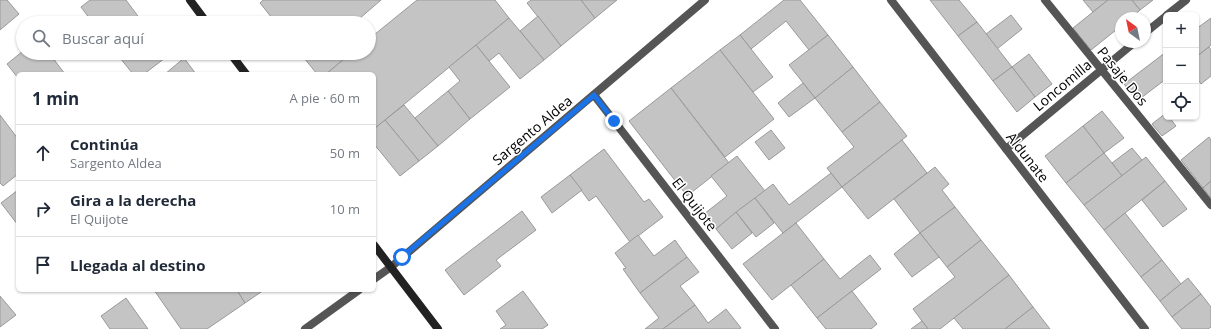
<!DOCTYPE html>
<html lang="es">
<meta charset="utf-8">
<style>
body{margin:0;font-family:"Open Sans",sans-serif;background:#f6f6f7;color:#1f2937}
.controls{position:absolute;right:12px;top:12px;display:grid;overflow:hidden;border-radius:6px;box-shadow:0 1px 3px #0004}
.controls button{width:36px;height:36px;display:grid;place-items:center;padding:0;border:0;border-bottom:1px solid #e0e1e3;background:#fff;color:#1f2937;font:20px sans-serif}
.compass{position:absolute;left:1115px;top:12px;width:36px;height:36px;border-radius:50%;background:#fff;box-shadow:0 1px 3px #0004;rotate:327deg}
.stop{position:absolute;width:12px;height:12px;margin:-9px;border:3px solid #1a73e8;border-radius:50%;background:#fff}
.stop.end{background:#1a73e8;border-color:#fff;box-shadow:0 1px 4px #0008}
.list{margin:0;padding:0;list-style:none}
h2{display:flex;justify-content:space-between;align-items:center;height:52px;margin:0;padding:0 16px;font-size:17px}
h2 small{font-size:13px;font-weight:400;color:#747a83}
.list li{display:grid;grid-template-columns:26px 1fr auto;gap:12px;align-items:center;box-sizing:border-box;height:56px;padding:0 16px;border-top:1px solid #e0e1e3}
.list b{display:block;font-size:15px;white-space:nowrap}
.list p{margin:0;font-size:13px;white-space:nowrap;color:#747a83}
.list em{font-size:13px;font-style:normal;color:#747a83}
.icon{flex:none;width:22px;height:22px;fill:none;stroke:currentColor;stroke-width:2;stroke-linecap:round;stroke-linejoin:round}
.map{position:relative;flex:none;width:1211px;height:329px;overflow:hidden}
.search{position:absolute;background:#fff;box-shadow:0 1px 3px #0004;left:16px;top:16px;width:360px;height:44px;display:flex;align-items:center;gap:10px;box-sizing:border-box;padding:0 14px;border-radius:22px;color:#747a83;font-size:15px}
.panel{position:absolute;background:#fff;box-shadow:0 1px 3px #0004;left:16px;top:72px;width:360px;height:220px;border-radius:6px}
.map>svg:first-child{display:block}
</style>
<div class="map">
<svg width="1211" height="329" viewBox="0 0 1211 329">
<rect width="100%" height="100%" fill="#fff"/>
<g fill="#c4c4c4" stroke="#999">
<polygon points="0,0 7,0 19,14 0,30"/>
<polygon points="90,0 126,0 143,23 93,23 81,7"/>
<polygon points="263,0 381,0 359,19 362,23 276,23 260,3"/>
<polygon points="417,0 495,0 509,18 374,129 374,74 326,74 351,53 369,53 369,39"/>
<polygon points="531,0 581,0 595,18 561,46 527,3"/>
<polygon points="581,0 617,0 595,18"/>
<polygon points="784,0 800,0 828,35 809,50 786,21 751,49 740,35"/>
<polygon points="930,0 959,0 977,22 958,36"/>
<polygon points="1083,0 1108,0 1093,12"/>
<polygon points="1108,0 1132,0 1140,10 1131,18 1121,18 1121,26 1091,50 1073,28"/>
<polygon points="1132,0 1153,0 1140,10"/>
<polygon points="1011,15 1022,29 997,49 986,34"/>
<polygon points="538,16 561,46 544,60 520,31"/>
<polygon points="509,18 544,60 520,79 499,53 489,61 476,45"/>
<polygon points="1211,18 1211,45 1196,57 1196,29"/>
<polygon points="977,22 1012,67 993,81 958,36"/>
<polygon points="740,35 773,77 753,92 720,50"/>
<polygon points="828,35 853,67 815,98 789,65"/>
<polygon points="476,45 510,87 470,119 448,91 460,81 449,67"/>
<polygon points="1209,47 1211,50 1211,76 1201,84 1196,77 1196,57"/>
<polygon points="720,50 774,119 725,157 671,88"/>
<polygon points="23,51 23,53 49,53 65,74 18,74 18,78 7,64"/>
<polygon points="1166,52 1166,79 1137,101 1124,84"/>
<polygon points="116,53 167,53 169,55 144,74 133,74"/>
<polygon points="300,53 351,53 326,74 317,74"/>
<polygon points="1029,54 1052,84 1035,97 1012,67"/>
<polygon points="184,58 196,74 165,74"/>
<polygon points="853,67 880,102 842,132 815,98"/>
<polygon points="1012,67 1035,97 1017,112 993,81"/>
<polygon points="803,83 815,98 789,117 778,103"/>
<polygon points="671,88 729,163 687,196 629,121"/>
<polygon points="448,91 470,119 438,146 415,118"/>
<polygon points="880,102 907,136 842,187 827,168 854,147 842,132"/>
<polygon points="404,105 438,146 419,161 385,120"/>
<polygon points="1102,111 1124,138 1104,153 1083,126"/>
<polygon points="1166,113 1166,117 1169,117 1176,126 1162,136 1152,124"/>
<polygon points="0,115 18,139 18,174 3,186 0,183"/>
<polygon points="385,120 419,161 400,176 374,144 374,129"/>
<polygon points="1083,126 1104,153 1066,183 1045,156"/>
<polygon points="771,130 785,148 769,160 755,142"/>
<polygon points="1209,137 1211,140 1211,181 1203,188 1181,160"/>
<polygon points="902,140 927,173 868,219 842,187"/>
<polygon points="1132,148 1142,160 1122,176 1112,163"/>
<polygon points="604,149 644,202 649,199 663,217 630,242 596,196 589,201 570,175"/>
<polygon points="1104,153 1122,176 1084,205 1066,183"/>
<polygon points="737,156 765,191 716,229 704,214 727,196 711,176"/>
<polygon points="1146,157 1165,181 1104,230 1084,205"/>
<polygon points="935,167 949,184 942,190 955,207 920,233 894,199"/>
<polygon points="831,173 842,187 783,233 755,198 773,184 789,205"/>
<polygon points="570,175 582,190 552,213 541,197"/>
<polygon points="1165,181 1187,209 1163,227 1142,200"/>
<polygon points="1211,181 1211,198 1203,188"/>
<polygon points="18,190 18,225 1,203"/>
<polygon points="755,198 774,223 756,237 736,212"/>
<polygon points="955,207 981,240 947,267 920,233"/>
<polygon points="522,211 536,230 496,260 501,266 464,295 445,270"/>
<polygon points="736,212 752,233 732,249 716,229"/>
<polygon points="1125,213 1162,260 1141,277 1104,230"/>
<polygon points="796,223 824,259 772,300 743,264"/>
<polygon points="920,233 939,257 912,277 894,254"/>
<polygon points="638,235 654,256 675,240 687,257 640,293 623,269 626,268 615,253"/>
<polygon points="981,240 1009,275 940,329 928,329 913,309 955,277 947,267"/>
<polygon points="870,255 881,269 817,318 791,285 824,259 840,279"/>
<polygon points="687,257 699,272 680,286 695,305 663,329 645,329 659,318 640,293"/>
<polygon points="1162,260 1181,284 1160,301 1141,277"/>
<polygon points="1009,275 1033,307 1005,329 963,329 954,318"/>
<polygon points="1188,278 1201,294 1172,317 1160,301"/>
<polygon points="154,290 237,290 245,303 207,329 181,329"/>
<polygon points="237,290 264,290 245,303"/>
<polygon points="523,291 548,325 542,329 500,329 506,325 496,311"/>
<polygon points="852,291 877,324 871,329 826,329 817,318"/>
<polygon points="1201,294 1211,307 1211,327 1208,329 1182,329 1172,317"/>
<polygon points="0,296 16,315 0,327"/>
<polygon points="126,298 148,329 110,329 101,316"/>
<polygon points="695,305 708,323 726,309 741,328 739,329 663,329"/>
<polygon points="1033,307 1050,329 1005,329"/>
<polygon points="922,321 928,329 911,329"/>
</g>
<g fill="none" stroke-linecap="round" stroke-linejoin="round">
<g stroke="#555" stroke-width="8">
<polyline points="891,0 1145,329"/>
<polyline points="1045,0 1211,205"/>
<polyline points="1167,15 1186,0"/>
<polyline points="1145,33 1166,16"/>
<polyline points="594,95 775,329"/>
<polyline points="1006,149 1135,42"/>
<polyline points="374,279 391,267 705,0"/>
<polyline points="305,329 359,290"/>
</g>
<g stroke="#222" stroke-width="8">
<polyline points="190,0 207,23"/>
<polyline points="230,53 246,74"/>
<polyline points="374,245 438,329"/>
</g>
</g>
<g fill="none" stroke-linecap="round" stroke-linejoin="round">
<polyline stroke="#1a73e8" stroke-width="5" points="402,257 594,95 614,121"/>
</g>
<g text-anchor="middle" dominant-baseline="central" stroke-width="3" stroke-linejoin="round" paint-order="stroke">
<g font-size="14" fill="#000" stroke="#fff">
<text transform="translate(1123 76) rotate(51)">Pasaje Dos</text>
<text transform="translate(1062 85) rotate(-40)">Loncomilla</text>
<text transform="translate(532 130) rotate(-40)">Sargento Aldea</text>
<text transform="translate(1028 157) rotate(52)">Aldunate</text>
<text transform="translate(695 204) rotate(52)">El Quijote</text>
</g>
</g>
</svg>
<div class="controls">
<button>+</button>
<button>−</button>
<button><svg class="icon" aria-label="locate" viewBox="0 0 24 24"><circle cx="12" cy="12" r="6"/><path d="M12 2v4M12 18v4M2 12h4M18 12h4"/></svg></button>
</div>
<svg class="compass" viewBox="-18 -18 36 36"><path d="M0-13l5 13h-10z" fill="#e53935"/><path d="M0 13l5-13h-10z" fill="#747a83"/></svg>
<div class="stop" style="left:402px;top:257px"></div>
<div class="stop end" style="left:614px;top:121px"></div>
<div class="search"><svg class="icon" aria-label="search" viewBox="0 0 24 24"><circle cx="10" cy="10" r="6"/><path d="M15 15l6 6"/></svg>Buscar aquí</div>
<section class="panel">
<h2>1 min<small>A pie · 60 m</small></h2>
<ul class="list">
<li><svg class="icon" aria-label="ahead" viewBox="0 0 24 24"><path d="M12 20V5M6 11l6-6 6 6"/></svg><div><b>Continúa</b><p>Sargento Aldea</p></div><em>50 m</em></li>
<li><svg class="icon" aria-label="right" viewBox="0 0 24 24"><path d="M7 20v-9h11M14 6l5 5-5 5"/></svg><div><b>Gira a la derecha</b><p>El Quijote</p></div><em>10 m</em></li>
<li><svg class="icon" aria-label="arrive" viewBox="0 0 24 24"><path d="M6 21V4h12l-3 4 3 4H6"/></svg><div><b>Llegada al destino</b></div></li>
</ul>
</section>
</div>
